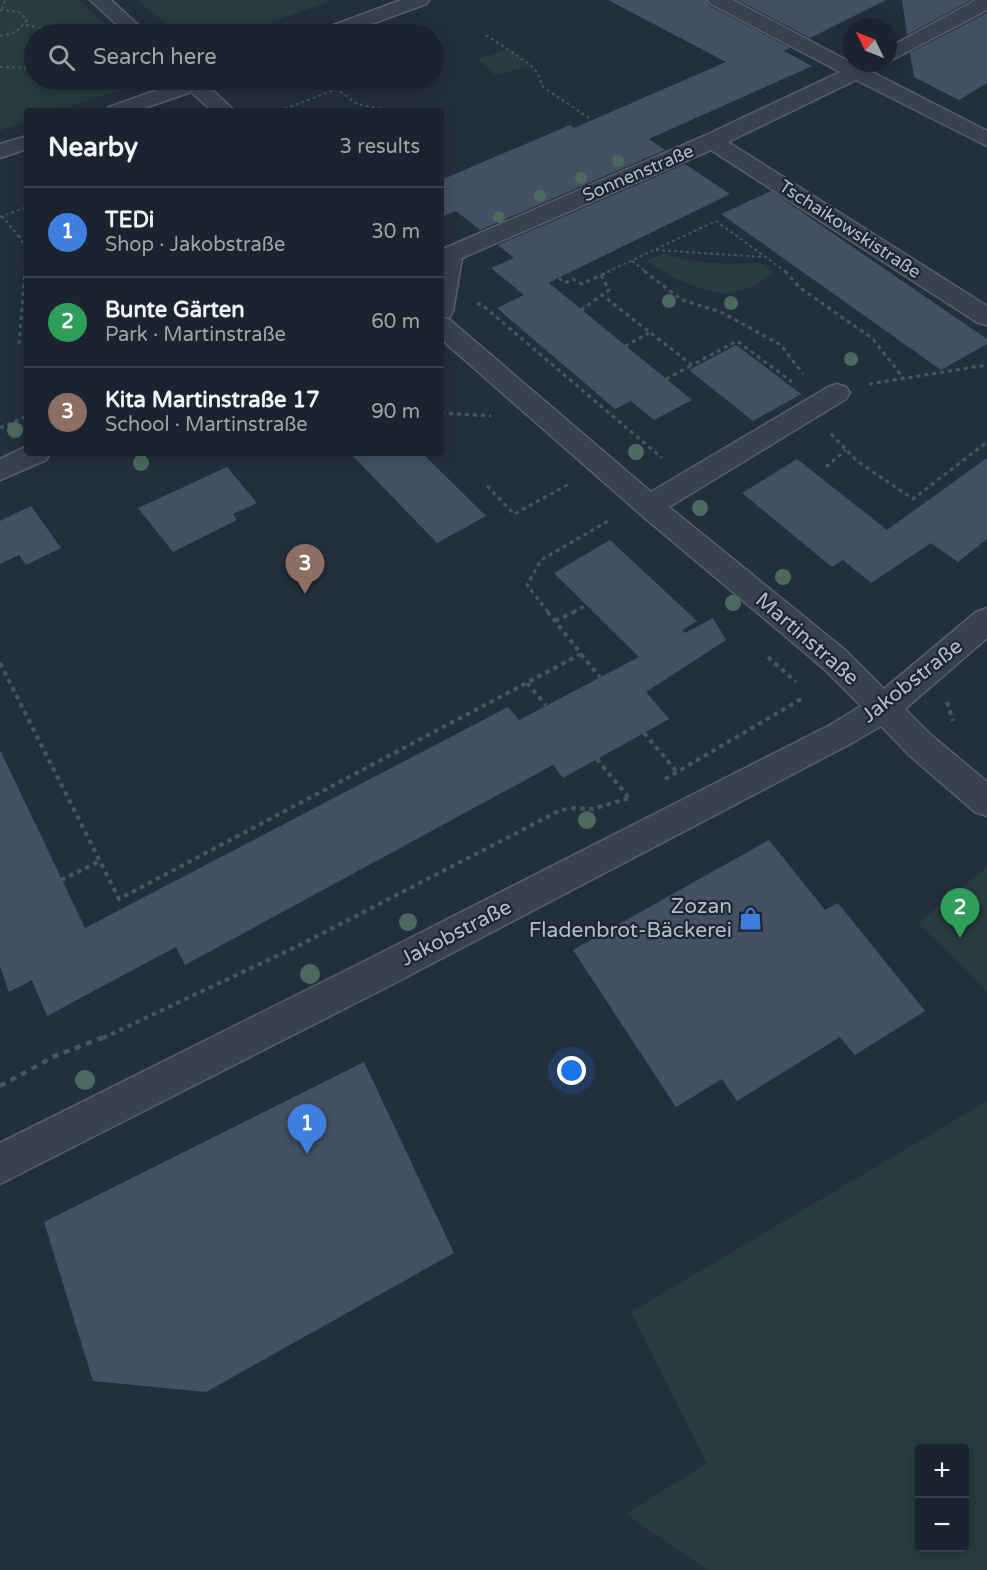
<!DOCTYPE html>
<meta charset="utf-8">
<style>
body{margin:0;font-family:"Varela Round",sans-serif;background:#242b36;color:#f1f3f6}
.controls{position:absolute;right:18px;bottom:18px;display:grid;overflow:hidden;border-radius:6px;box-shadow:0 3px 15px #0003}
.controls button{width:54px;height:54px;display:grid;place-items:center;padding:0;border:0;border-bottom:2px solid #39404a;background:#1b232e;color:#f1f3f6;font:30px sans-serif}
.compass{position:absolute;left:843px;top:18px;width:54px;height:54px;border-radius:50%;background:#1b232e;box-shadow:0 3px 15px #0003;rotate:313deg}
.you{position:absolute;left:572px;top:1071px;width:21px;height:21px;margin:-15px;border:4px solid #fff;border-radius:50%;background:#1a73e8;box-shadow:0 0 0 9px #1a73e833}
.badge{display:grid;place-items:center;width:39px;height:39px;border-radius:50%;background:#db2777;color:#fff;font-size:20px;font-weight:700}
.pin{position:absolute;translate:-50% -50px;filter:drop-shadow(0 2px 3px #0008)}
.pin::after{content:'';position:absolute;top:32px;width:21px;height:18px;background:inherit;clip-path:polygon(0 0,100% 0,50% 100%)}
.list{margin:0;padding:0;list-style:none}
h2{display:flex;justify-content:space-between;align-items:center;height:78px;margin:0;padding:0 24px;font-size:26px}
h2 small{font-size:20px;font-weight:400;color:#a0a4aa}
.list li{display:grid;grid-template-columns:39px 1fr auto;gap:18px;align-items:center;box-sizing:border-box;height:90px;padding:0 24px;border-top:2px solid #39404a}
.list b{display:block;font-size:22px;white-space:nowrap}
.list p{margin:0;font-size:20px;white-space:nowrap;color:#a0a4aa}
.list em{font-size:20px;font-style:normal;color:#a0a4aa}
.icon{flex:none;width:33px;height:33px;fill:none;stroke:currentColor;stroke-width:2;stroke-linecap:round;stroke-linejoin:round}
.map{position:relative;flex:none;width:987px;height:1570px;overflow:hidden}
.search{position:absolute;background:#1b232e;box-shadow:0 3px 15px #0003;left:24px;top:24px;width:420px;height:66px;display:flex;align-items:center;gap:15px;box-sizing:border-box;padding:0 21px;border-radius:33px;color:#a0a4aa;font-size:22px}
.panel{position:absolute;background:#1b232e;box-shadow:0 3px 15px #0003;left:24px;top:108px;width:420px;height:348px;border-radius:6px}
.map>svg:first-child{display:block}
</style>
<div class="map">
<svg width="987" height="1570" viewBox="0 0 987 1570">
<rect width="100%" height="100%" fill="#242f3e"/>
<g fill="#263c3f" fill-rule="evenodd">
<polygon points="0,0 79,0 116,34 34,34 34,80 150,80 57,111 27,111 27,121 0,130"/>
<polygon points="137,0 333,0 239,34 179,34"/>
<polygon points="508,49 531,66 495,75 478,59"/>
<path d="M 663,253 C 686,263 734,266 759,262 L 775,273 C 761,281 745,292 728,293 C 703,294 666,275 647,261 Z"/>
<polygon points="987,867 987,991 918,923"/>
<path d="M 987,1101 L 987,1570 L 707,1570 L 626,1514 L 707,1463 L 631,1312 ZM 964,1448 L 964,1548 L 920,1548 L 920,1448 Z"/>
</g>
<g fill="#455162">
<polygon points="608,0 706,0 710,6 790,48 784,51 812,66 649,139 665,150 480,230 456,211 441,217 441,180 570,125 574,128 726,62"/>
<polygon points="738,0 886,0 810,38"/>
<polygon points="902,0 971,0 907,35"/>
<polygon points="987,13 987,83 959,100 914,77 910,53"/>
<polygon points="685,164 730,194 544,285 549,283 692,400 654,420 631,401 615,409 497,308 524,295 491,268 514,258 498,245"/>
<polygon points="771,191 987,339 987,344 941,370 721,214"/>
<polygon points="736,345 801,394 753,421 689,370"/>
<polygon points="350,453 422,453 486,516 437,543"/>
<polygon points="987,458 987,539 958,562 931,543 871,583 843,560 832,567 742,493 797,459 887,530"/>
<polygon points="227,467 257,503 233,514 237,520 173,552 138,508"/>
<polygon points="31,506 61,548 26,565 19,555 0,564 0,521"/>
<polygon points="610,540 697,621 682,630 685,633 713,618 726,640 646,692 669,719 563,778 553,765 185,965 176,947 47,1016 32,980 9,992 0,966 0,750 85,928 508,707 519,720 639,657 554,573"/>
<polygon points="769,840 825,910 838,903 925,1011 855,1055 840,1037 737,1101 722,1079 676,1107 573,950"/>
<polygon points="364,1062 454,1253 206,1392 93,1381 44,1222"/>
</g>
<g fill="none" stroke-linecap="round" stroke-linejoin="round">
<defs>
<g id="minor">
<polygon points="90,0 111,0 148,34 127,34"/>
<polygon points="401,0 429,0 426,4 344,34 317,34 320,30"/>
<polygon points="708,0 733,0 852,63 884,63 872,72 987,131 987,146 856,80 728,142 987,306 987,325 978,323 711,150 462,258 453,311 450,317 443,318 450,320 651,492 828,387 837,384 846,387 850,393 846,399 669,507 845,650 884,689 976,612 987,608 987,638 905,709 931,735 987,782 987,816 975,812 909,755 881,726 852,743 393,984 0,1184 0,1143 367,960 830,725 861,706 823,668 639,513 441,339 443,249 704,136 840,72 711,4"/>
<polygon points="976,0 987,0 987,10 888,62 888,48"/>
<polygon points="179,80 216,80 213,84 208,86 235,111 212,111 191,92 136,111 105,111 109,107 180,82"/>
<polygon points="27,136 27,149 0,158 0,144"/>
<polygon points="27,446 27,453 50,453 46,460 0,480 0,459"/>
</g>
</defs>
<use href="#minor" stroke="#565f6c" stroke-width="3"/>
<g stroke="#44595c" stroke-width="2" stroke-dasharray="3 3" stroke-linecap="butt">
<polyline points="2,9 5,0"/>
<polyline points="0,10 19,12 27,20 16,32 0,36"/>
<polyline points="26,25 55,31 85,29"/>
<polyline points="486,35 528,63 537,72 543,87 589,118"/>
<polyline points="0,67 34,68"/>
<polyline points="279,111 337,89 357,104 393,111"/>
<polyline points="2,216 19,237"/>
<polyline points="0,217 27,207"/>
<polyline points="26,248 19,237 27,235"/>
<polyline points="656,250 763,257"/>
<polyline points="632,261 646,272"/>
<polyline points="25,272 27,247"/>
<polyline points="607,272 716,221 786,272"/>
</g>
<g stroke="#44595c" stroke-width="3" stroke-dasharray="4 4" stroke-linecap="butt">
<polyline points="644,271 682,300 721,312 781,345 803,374"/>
<polyline points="785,271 799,287 873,339 904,379"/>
<polyline points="601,275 609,290 602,295"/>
<polyline points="559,278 565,283 573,279 582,284 610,271"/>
<polyline points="477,304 481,304 662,458"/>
<polyline points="581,310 602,295 692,365 737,341 792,382"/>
<polyline points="19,344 25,271"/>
<polyline points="625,346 649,333"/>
<polyline points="666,379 692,365"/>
<polyline points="869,384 987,365"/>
<polyline points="441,413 491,416"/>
<polyline points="0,428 27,416"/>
<polyline points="831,434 857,461 913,499 987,442"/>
<polyline points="826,467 846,450"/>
<polyline points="487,486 514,514 571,483"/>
<polyline points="548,612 527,585 541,560 610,520"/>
<polyline points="573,612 587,605"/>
</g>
<g stroke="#44595c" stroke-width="4" stroke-dasharray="4.5 4.5" stroke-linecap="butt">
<polyline points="555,621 576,611"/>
<polyline points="581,654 600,677"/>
<polyline points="768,657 796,682"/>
<polyline points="0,663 119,899 581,654 547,611"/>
<polyline points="527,683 546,705"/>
<polyline points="947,702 953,721"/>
<polyline points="644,733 677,772"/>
<polyline points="597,759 629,798"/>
<polyline points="665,779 803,698"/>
<polyline points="61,880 100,861"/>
<polyline points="103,1038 298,946 559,811 570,808 593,809 629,798"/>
</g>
<polyline stroke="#44595c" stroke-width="4.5" stroke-dasharray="6 6" stroke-linecap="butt" points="0,1086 55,1056 107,1036"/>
<use href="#minor" fill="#38414e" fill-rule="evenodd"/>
</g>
<g fill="#4b6a5d">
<circle cx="618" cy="161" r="6"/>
<circle cx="581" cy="178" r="6"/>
<circle cx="540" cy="196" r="6"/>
<circle cx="499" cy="217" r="6"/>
<circle cx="669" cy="301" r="7"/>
<circle cx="731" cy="303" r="7"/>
<circle cx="851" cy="359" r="7"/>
<circle cx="15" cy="430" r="8"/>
<circle cx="636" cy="452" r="8"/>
<circle cx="141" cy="463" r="8"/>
<circle cx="700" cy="508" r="8"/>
<circle cx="783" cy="577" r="8"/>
<circle cx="733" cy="603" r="8"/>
<circle cx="587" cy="820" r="9"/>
<circle cx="408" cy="922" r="9"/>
<circle cx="310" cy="974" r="10"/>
<circle cx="85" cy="1080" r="10"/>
</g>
<defs>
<symbol id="shop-bare" viewBox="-9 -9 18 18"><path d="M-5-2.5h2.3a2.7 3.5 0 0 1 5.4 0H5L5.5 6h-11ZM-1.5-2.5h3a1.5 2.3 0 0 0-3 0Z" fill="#3f7fe0" stroke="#1d2633" stroke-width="2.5" paint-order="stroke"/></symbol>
</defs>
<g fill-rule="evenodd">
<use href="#shop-bare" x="734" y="902" width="33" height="33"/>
</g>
<g text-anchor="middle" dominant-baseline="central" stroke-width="4.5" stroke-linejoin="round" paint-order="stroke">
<g font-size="18" fill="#b4bcc9" stroke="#1d2633">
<text transform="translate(638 173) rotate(-23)">Sonnenstraße</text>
<text transform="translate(850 229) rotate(33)">Tschaikowskistraße</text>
</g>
<g font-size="21" fill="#b4bcc9" stroke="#1d2633">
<text transform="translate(807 639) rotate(41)">Martinstraße</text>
<text transform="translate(912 681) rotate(-38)">Jakobstraße</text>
<text transform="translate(456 933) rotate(-27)">Jakobstraße</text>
</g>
<g font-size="21" fill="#b4bcc9" stroke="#1d2633" text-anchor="end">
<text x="732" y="906">Zozan<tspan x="732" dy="24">Fladenbrot-Bäckerei</tspan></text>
</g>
</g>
</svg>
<div class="controls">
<button>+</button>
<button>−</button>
</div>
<svg class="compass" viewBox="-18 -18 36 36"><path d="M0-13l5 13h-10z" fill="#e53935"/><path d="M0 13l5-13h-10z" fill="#a0a4aa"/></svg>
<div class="you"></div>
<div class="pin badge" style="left:307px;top:1154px;background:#3f7fe0">1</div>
<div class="pin badge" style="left:960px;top:938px;background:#2e9e5b">2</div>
<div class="pin badge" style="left:305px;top:594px;background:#8d6e63">3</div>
<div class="search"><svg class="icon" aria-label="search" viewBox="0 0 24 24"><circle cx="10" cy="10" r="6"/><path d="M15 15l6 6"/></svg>Search here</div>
<section class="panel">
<h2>Nearby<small>3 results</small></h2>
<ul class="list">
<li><span class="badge" style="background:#3f7fe0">1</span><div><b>TEDi</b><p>Shop · Jakobstraße</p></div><em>30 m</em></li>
<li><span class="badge" style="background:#2e9e5b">2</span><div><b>Bunte Gärten</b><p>Park · Martinstraße</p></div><em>60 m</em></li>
<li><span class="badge" style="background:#8d6e63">3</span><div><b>Kita Martinstraße 17</b><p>School · Martinstraße</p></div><em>90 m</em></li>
</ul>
</section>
</div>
